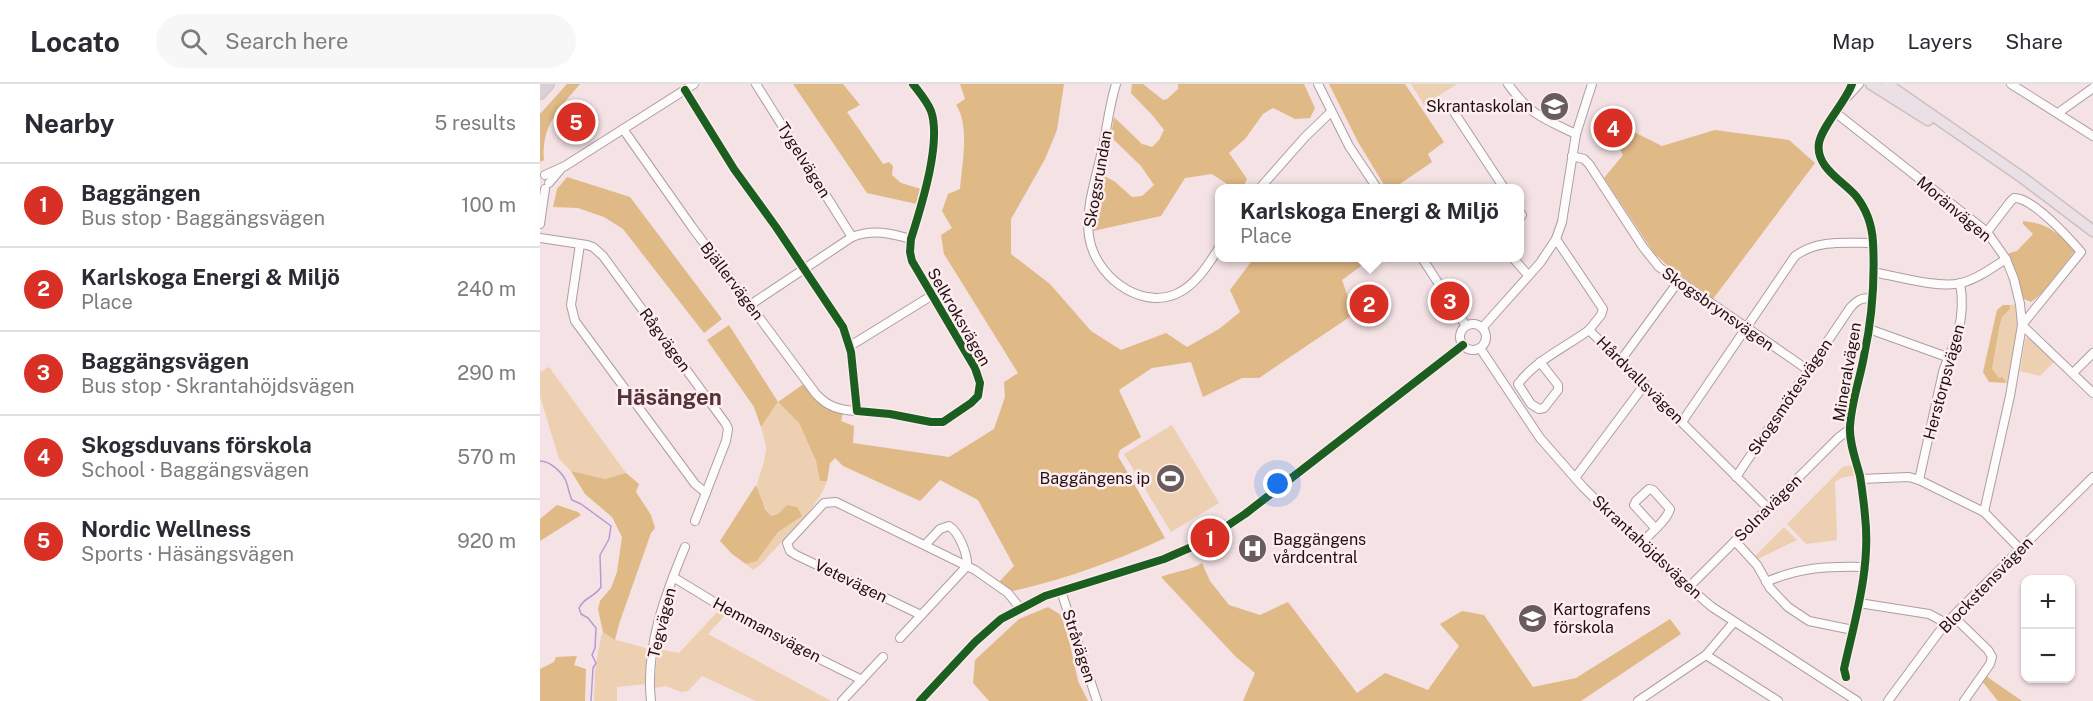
<!DOCTYPE html>
<meta charset="utf-8">
<style>
body{margin:0;font-family:"Public Sans",sans-serif;background:#f7f7f7;color:#2b2b33}
.controls{position:absolute;right:18px;bottom:18px;display:grid;overflow:hidden;border-radius:12px;box-shadow:0 2px 4px #0004}
.controls button{width:54px;height:54px;display:grid;place-items:center;padding:0;border:0;border-bottom:2px solid #e1e1e2;background:#fff;color:#2b2b33;font:30px sans-serif}
.you{position:absolute;left:738px;top:400px;width:21px;height:21px;margin:-15px;border:4px solid #fff;border-radius:50%;background:#1a73e8;box-shadow:0 0 0 9px #1a73e833}
.badge{display:grid;place-items:center;width:39px;height:39px;border-radius:50%;background:#d93025;color:#fff;font-size:20px;font-weight:700}
.pin{position:absolute;translate:-50% -50%;border:3px solid #fff;box-shadow:0 2px 6px #0006}
.popup{position:absolute;left:675px;top:100px;width:309px;height:78px;box-sizing:border-box;display:grid;place-content:center;border-radius:12px;background:#fff;filter:drop-shadow(0 2px 4px #0005);font-size:20px;white-space:nowrap;color:#7c7c81}
.popup b{font-size:22px;color:#2b2b33}
.popup::after{content:'';position:absolute;left:50%;top:100%;margin-left:-12px;border:12px solid transparent;border-top-color:#fff}
.list{margin:0;padding:0;list-style:none}
h2{display:flex;justify-content:space-between;align-items:center;height:78px;margin:0;padding:0 24px;font-size:26px}
h2 small{font-size:20px;font-weight:400;color:#7c7c81}
.list li{display:grid;grid-template-columns:39px 1fr auto;gap:18px;align-items:center;box-sizing:border-box;height:84px;padding:0 24px;border-top:2px solid #e1e1e2}
.list b{display:block;font-size:22px;white-space:nowrap}
.list p{margin:0;font-size:20px;white-space:nowrap;color:#7c7c81}
.list em{font-size:20px;font-style:normal;color:#7c7c81}
.icon{flex:none;width:33px;height:33px;fill:none;stroke:currentColor;stroke-width:2;stroke-linecap:round;stroke-linejoin:round}
.map{position:relative;flex:none;width:1553px;height:617px;overflow:hidden}
header{display:flex;align-items:center;gap:36px;box-sizing:border-box;height:84px;padding:0 30px;background:#fff;border-bottom:2px solid #e1e1e2}
header strong{font-size:28px}
nav{display:flex;gap:33px;margin-inline-start:auto;font-size:21px}
.search{width:420px;height:54px;background:#f7f7f7;display:flex;align-items:center;gap:15px;box-sizing:border-box;padding:0 21px;border-radius:33px;color:#7c7c81;font-size:22px}
main{display:flex}
aside{flex:1;background:#fff}
.map>svg:first-child{display:block}
</style>
<header>
<strong>Locato</strong>
<div class="search"><svg class="icon" aria-label="search" viewBox="0 0 24 24"><circle cx="10" cy="10" r="6"/><path d="M15 15l6 6"/></svg>Search here</div>
<nav><a>Map</a><a>Layers</a><a>Share</a></nav>
</header>
<main>
<aside>
<h2>Nearby<small>5 results</small></h2>
<ul class="list">
<li><span class="badge">1</span><div><b>Baggängen</b><p>Bus stop · Baggängsvägen</p></div><em>100 m</em></li>
<li><span class="badge">2</span><div><b>Karlskoga Energi &amp; Miljö</b><p>Place</p></div><em>240 m</em></li>
<li><span class="badge">3</span><div><b>Baggängsvägen</b><p>Bus stop · Skrantahöjdsvägen</p></div><em>290 m</em></li>
<li><span class="badge">4</span><div><b>Skogsduvans förskola</b><p>School · Baggängsvägen</p></div><em>570 m</em></li>
<li><span class="badge">5</span><div><b>Nordic Wellness</b><p>Sports · Häsängsvägen</p></div><em>920 m</em></li>
</ul>
</aside>
<div class="map">
<svg width="1553" height="617" viewBox="0 0 1553 617">
<rect width="100%" height="100%" fill="#f4e2e4"/>
<g fill="#edd0b1">
<polygon points="871,0 917,0 884,21"/>
<polygon points="1477,220 1477,251 1469,298 1466,299 1463,293 1459,294 1452,285 1460,240 1462,233 1470,225 1470,221"/>
<polygon points="1488,253 1516,276 1500,292 1480,287 1485,256"/>
<polygon points="9,283 86,389 65,395 31,387 19,375 0,312 0,288"/>
<path d="M 238,318 L 259,339 L 276,377 L 280,397 L 287,397 C 279,423 240,459 221,480 L 213,486 L 206,480 L 217,477 L 238,448 L 254,436 L 238,430 L 231,432 C 206,399 222,399 226,366 C 226,359 223,350 221,343 Z"/>
<polygon points="632,341 679,419 631,448 584,370"/>
<polygon points="1313,381 1316,391 1301,394 1295,398 1297,456 1266,460 1247,440 1303,383"/>
<polygon points="1244,443 1257,456 1218,475 1215,472"/>
<polygon points="180,525 186,530 168,550 291,617 216,617 162,592 148,607 141,608 126,602 114,604 118,565 139,569"/>
<polygon points="63,548 76,556 109,565 107,600 77,603 77,617 54,617 55,587 61,553"/>
</g>
<g fill="#dfb986">
<path d="M 27,0 L 40,0 C 19,25 1,41 4,76 L 0,78 L 0,30 Z"/>
<polygon points="253,0 303,0 320,21 307,28 343,80 349,78 353,82 352,91 361,99 381,105 377,120 327,109"/>
<path d="M 420,0 L 524,0 L 517,46 L 505,75 L 471,135 L 471,170 L 510,200 L 551,247 L 581,266 L 626,249 L 647,263 L 679,245 L 700,228 L 690,206 L 714,174 L 832,174 L 802,196 L 814,230 L 719,294 L 702,294 L 663,313 L 651,278 L 612,284 L 579,306 L 601,353 L 580,366 L 578,372 L 625,454 C 576,477 526,495 473,507 L 459,498 L 474,482 L 438,416 L 400,396 L 380,417 L 303,382 L 295,374 L 290,379 L 287,397 L 280,397 L 276,377 L 259,339 L 238,318 L 221,343 L 214,323 L 167,256 L 189,241 L 238,318 L 265,299 L 285,323 L 303,329 L 301,337 L 314,342 L 313,359 L 409,373 L 454,345 L 465,313 L 464,298 L 478,289 L 404,170 L 401,151 L 412,144 L 402,127 L 408,110 L 420,105 C 422,81 430,41 416,21 L 425,15 Z"/>
<polygon points="592,0 603,0 623,16 627,15 638,5 638,0 764,0 775,24 770,34 755,35 733,24 723,30 705,55 689,69 707,95 703,104 693,104 672,90 645,94 621,132 553,147 553,132 562,91 574,97 592,113 602,112 614,101 601,82 574,56 572,45 574,33 602,60 612,63 619,56 624,46 614,33 591,9"/>
<polygon points="789,0 865,0 904,58 888,70 892,78 854,104 846,104 818,58"/>
<polygon points="1175,46 1249,56 1275,79 1173,215 1129,183 1114,169 1064,94 1083,71 1078,60 1092,47 1122,62"/>
<polygon points="27,93 90,113 182,235 164,249 83,145 64,133 38,124 13,123 17,105"/>
<path d="M 1483,137 C 1507,139 1519,149 1535,167 L 1501,210 L 1491,218 L 1484,215 L 1474,183 L 1468,172 L 1469,169 L 1477,167 L 1493,150 L 1483,140 Z"/>
<polygon points="1463,221 1470,221 1470,225 1462,233 1460,240 1452,285 1459,294 1463,293 1466,299 1449,298 1443,288 1457,226"/>
<polygon points="31,387 65,395 86,389 99,400 96,408 111,431 115,444 111,449 79,540 75,556 63,548 58,525 60,517 71,504 77,488 82,453 72,433 45,410"/>
<polygon points="216,401 225,425 231,432 238,430 247,421 257,423 262,432 238,448 217,477 206,480 192,470 180,457"/>
<polygon points="17,421 38,428 41,431 0,457 0,435"/>
<path d="M 662,479 L 670,497 L 689,521 L 720,531 L 748,518 L 817,609 L 845,589 L 888,606 L 919,562 L 900,540 L 922,527 L 944,531 L 993,603 L 1036,594 L 1130,535 L 1141,550 L 1041,617 L 703,617 L 715,589 L 696,573 L 621,493 C 635,487 650,487 662,479 Z"/>
<polygon points="508,523 521,531 529,556 538,597 548,617 449,617 433,599 435,576 479,535"/>
<polygon points="37,572 34,581 46,585 45,617 0,617 0,585 14,578 16,573"/>
<polygon points="1446,592 1482,617 1458,617 1442,597"/>
</g>
<g fill="none" stroke-linecap="round" stroke-linejoin="round">
<path stroke="#b999d4" stroke-width="1.5" d="M 0,377 C 10,377 22,388 26,397 C 28,402 29,410 32,416 L 41,420 L 71,442 L 69,455 L 60,471 L 61,503 C 54,514 45,512 39,524 L 41,530 L 48,534 L 56,544 L 55,564 L 52,571 L 56,579 L 53,584 L 51,617"/>
<defs>
<g id="minor">
<polyline points="216,0 312,153"/>
<path d="M 576,0 C 569,22 567,45 562,67 C 556,94 545,125 549,152 C 554,190 598,226 636,210 C 655,202 668,181 679,164"/>
<polyline points="778,0 809,62 837,104"/>
<path d="M 968,0 C 990,31 1004,35 1036,50"/>
<polyline points="1471,0 1553,52"/>
<path d="M 145,6 L 194,85 L 236,143 L 303,243 L 311,268 L 317,327 L 350,330 L 391,338 L 403,338 L 431,319 L 438,312 L 440,299 L 435,284 L 372,177 L 370,168 L 371,155 C 381,123 402,58 391,27 C 387,17 379,8 373,0"/>
<polyline points="1308,12 1319,0"/>
<polyline points="910,22 964,104"/>
<polyline points="1296,29 1447,148 1466,175 1474,195 1480,220 1482,241 1470,312 1444,428"/>
<polyline points="1518,29 1553,4"/>
<path d="M 83,45 L 152,143 L 276,310 C 288,323 299,326 317,327"/>
<polyline points="1032,72 1044,75 1049,80 1103,163 1119,183 1268,286"/>
<polyline points="5,91 25,82 154,0"/>
<polyline points="9,99 20,86"/>
<polyline points="720,104 765,53 791,28"/>
<polyline points="979,127 982,131 979,135"/>
<polyline points="0,140 5,105"/>
<path d="M 1447,148 L 1470,118 L 1474,114 C 1492,113 1529,154 1541,168 L 1482,241 L 1553,309"/>
<polyline points="0,154 47,161 53,163 63,172 186,340 188,345 186,357 155,437"/>
<polyline points="1016,155 1063,225 1061,231 1049,246 1228,424"/>
<polyline points="40,160 31,221 35,237 155,400 166,409"/>
<polyline points="882,174 926,242"/>
<polyline points="973,174 988,191"/>
<path d="M 1333,188 C 1355,192 1400,205 1421,199 C 1437,195 1452,184 1466,175"/>
<path d="M 210,221 L 312,153 C 333,145 350,149 371,155"/>
<circle cx="933" cy="253" r="13"/>
<polyline points="942,244 1000,179 1016,155 1022,138 1036,50 1052,0"/>
<polyline points="1329,245 1407,273"/>
<polyline points="310,262 391,212"/>
<polyline points="940,264 1000,354 1043,403 1117,476 1172,523 1317,617"/>
<polyline points="1081,276 1138,198"/>
<path d="M 1000,278 L 1018,301 L 1018,306 L 1004,324 L 999,325 L 991,320 L 978,300 C 996,276 1026,263 1049,246"/>
<polyline points="1533,289 1553,269"/>
<path d="M 1142,338 L 1255,172 C 1278,155 1306,159 1333,159"/>
<path d="M 1196,393 L 1310,224 C 1317,216 1321,214 1331,214"/>
<polyline points="1035,394 1105,300"/>
<polyline points="1320,395 1369,393 1379,396 1444,428 1480,465"/>
<path d="M 1379,396 L 1403,288 C 1407,274 1415,262 1418,248 C 1422,233 1423,215 1420,199"/>
<polyline points="1195,457 1217,481 1230,504 1248,523 1269,537 1313,546"/>
<path d="M 1101,460 C 1110,449 1126,438 1130,425 L 1113,406 L 1109,405 L 1096,417 L 1094,421 L 1115,444"/>
<polyline points="133,493 215,543 322,596"/>
<path d="M 1226,498 C 1261,483 1288,482 1325,483"/>
<polyline points="1148,504 1298,354 1310,345"/>
<polyline points="521,507 557,617"/>
<polyline points="1319,519 1389,530 1406,539"/>
<polyline points="381,531 256,471 250,467 247,459 284,419 296,418 435,486 468,509 480,524"/>
<polyline points="1413,532 1448,566 1452,573 1450,580 1424,617"/>
<path d="M 360,554 L 427,482 C 428,471 419,448 409,442 L 400,445 L 385,461"/>
<polyline points="1166,571 1238,617"/>
<path d="M 1306,593 L 1304,585 C 1315,535 1331,484 1325,432 C 1324,419 1322,405 1320,392 C 1316,376 1309,359 1310,343 C 1311,319 1320,295 1324,272 C 1332,235 1335,196 1333,158 C 1332,141 1327,126 1316,112 C 1303,97 1275,83 1279,59 C 1282,42 1305,19 1312,0"/>
<path d="M 111,617 C 105,564 125,511 145,463"/>
<polyline points="302,617 343,573"/>
<polyline points="380,617 435,558 461,535 505,512 624,475 663,458 705,430 923,261"/>
<polyline points="1098,617 1166,571 1194,538"/>
<polyline points="1348,617 1399,548 1418,527 1553,393"/>
</g>
<g id="major">
<polyline points="1331,0 1388,36"/>
<polyline points="1347,0 1483,94 1553,147"/>
</g>
<polyline id="highway" points="0,9 8,0"/>
</defs>
<use href="#minor" stroke="#ad9ea0" stroke-width="10"/>
<use href="#major" stroke="#cac1c2" stroke-width="13"/>
<use href="#highway" stroke="#cac1c2" stroke-width="14"/>
<use href="#minor" stroke="#fdfbfb" stroke-width="8"/>
<use href="#major" stroke="#eae0e6" stroke-width="10"/>
<use href="#highway" stroke="#dccfd7" stroke-width="12"/>
<defs>
<g id="cycleway">
<path d="M 145,6 L 194,85 L 236,143 L 303,243 L 311,268 L 317,327 L 350,330 L 391,338 L 403,338 L 431,319 L 438,312 L 440,299 L 435,284 L 372,177 L 370,168 L 371,155 C 381,123 402,58 391,27 C 387,17 379,8 373,0"/>
<path d="M 1306,593 L 1304,585 C 1315,535 1331,484 1325,432 C 1324,419 1322,405 1320,392 C 1316,376 1309,359 1310,343 C 1311,319 1320,295 1324,272 C 1332,235 1335,196 1333,158 C 1332,141 1327,126 1316,112 C 1303,97 1275,83 1279,59 C 1282,42 1305,19 1312,0"/>
<polyline points="380,617 435,558 461,535 505,512 624,475 663,458 705,430 923,261"/>
</g>
</defs>
<use href="#cycleway" stroke="#feecee" stroke-width="11"/>
<use href="#cycleway" stroke="#1b5e20" stroke-width="8"/>
</g>
<defs>
<symbol id="school-disc" viewBox="-11 -11 22 22"><circle r="9.5" fill="#6a5b5d" stroke="#feecee"/><path d="M0-5L7-2L0 1L-7-2ZM-4 1L0 2.5L4 1V4Q0 6-4 4Z" fill="#fff"/></symbol>
<symbol id="stadium-disc" viewBox="-11 -11 22 22"><circle r="9.5" fill="#6a5b5d" stroke="#feecee"/><path d="M0-5a6.5 5 0 1 0 0 10a6.5 5 0 1 0 0-10ZM-3.5-1.8h7v3.6h-7Z" fill="#fff"/></symbol>
<symbol id="hospital-disc" viewBox="-11 -11 22 22"><circle r="9.5" fill="#6a5b5d" stroke="#feecee"/><path d="M-5-5h3v3.5h4V-5h3V5h-3V1.5h-4V5h-3Z" fill="#fff"/></symbol>
</defs>
<g fill-rule="evenodd">
<use href="#school-disc" x="998" y="6" width="33" height="33"/>
<use href="#stadium-disc" x="614" y="378" width="33" height="33"/>
<use href="#hospital-disc" x="696" y="448" width="33" height="33"/>
<use href="#school-disc" x="976" y="518" width="33" height="33"/>
</g>
<g text-anchor="middle" dominant-baseline="central" stroke-width="5" stroke-linejoin="round" paint-order="stroke">
<g font-size="16" fill="#201214" stroke="#feecee" text-anchor="end">
<text x="993" y="22">Skrantaskolan</text>
<text x="610" y="394">Baggängens ip</text>
<text x="733" y="455" text-anchor="start">Baggängens<tspan x="733" dy="18">vårdcentral</tspan></text>
<text x="1013" y="525" text-anchor="start">Kartografens<tspan x="1013" dy="18">förskola</tspan></text>
</g>
<g font-size="16" fill="#201214" stroke="#feecee">
<text transform="translate(264 76) rotate(58)">Tygelvägen</text>
<text transform="translate(558 95) rotate(-80)">Skogsrundan</text>
<text transform="translate(1414 125) rotate(40)">Moränvägen</text>
<text transform="translate(192 197) rotate(53)">Bjällervägen</text>
<text transform="translate(1178 225) rotate(35)">Skogsbrynsvägen</text>
<text transform="translate(419 233) rotate(60)">Selkroksvägen</text>
<text transform="translate(125 256) rotate(54)">Rågvägen</text>
<text transform="translate(1307 288) rotate(-80)">Mineralvägen</text>
<text transform="translate(1100 296) rotate(45)">Hårdvallsvägen</text>
<text transform="translate(1404 298) rotate(-75)">Herstorpsvägen</text>
<text transform="translate(1250 313) rotate(-56)">Skogsmötesvägen</text>
<text transform="translate(1228 424) rotate(-45)">Solnavägen</text>
<text transform="translate(1107 463) rotate(43)">Skrantahöjdsvägen</text>
<text transform="translate(311 497) rotate(26)">Vetevägen</text>
<text transform="translate(1446 501) rotate(-46)">Blockstensvägen</text>
<text transform="translate(122 539) rotate(-76)">Tegvägen</text>
<text transform="translate(227 546) rotate(28)">Hemmansvägen</text>
<text transform="translate(539 562) rotate(72)">Stråvägen</text>
</g>
<g font-size="22" font-weight="bold" fill="#553439" stroke="#feecee">
<text x="129" y="313">Häsängen</text>
</g>
</g>
</svg>
<div class="controls">
<button>+</button>
<button>−</button>
</div>
<div class="you"></div>
<div class="pin badge" style="left:670px;top:454px">1</div>
<div class="pin badge" style="left:829px;top:220px">2</div>
<div class="popup"><b>Karlskoga Energi &amp; Miljö</b>Place</div>
<div class="pin badge" style="left:910px;top:217px">3</div>
<div class="pin badge" style="left:1073px;top:44px">4</div>
<div class="pin badge" style="left:36px;top:38px">5</div>
</div>
</main>
